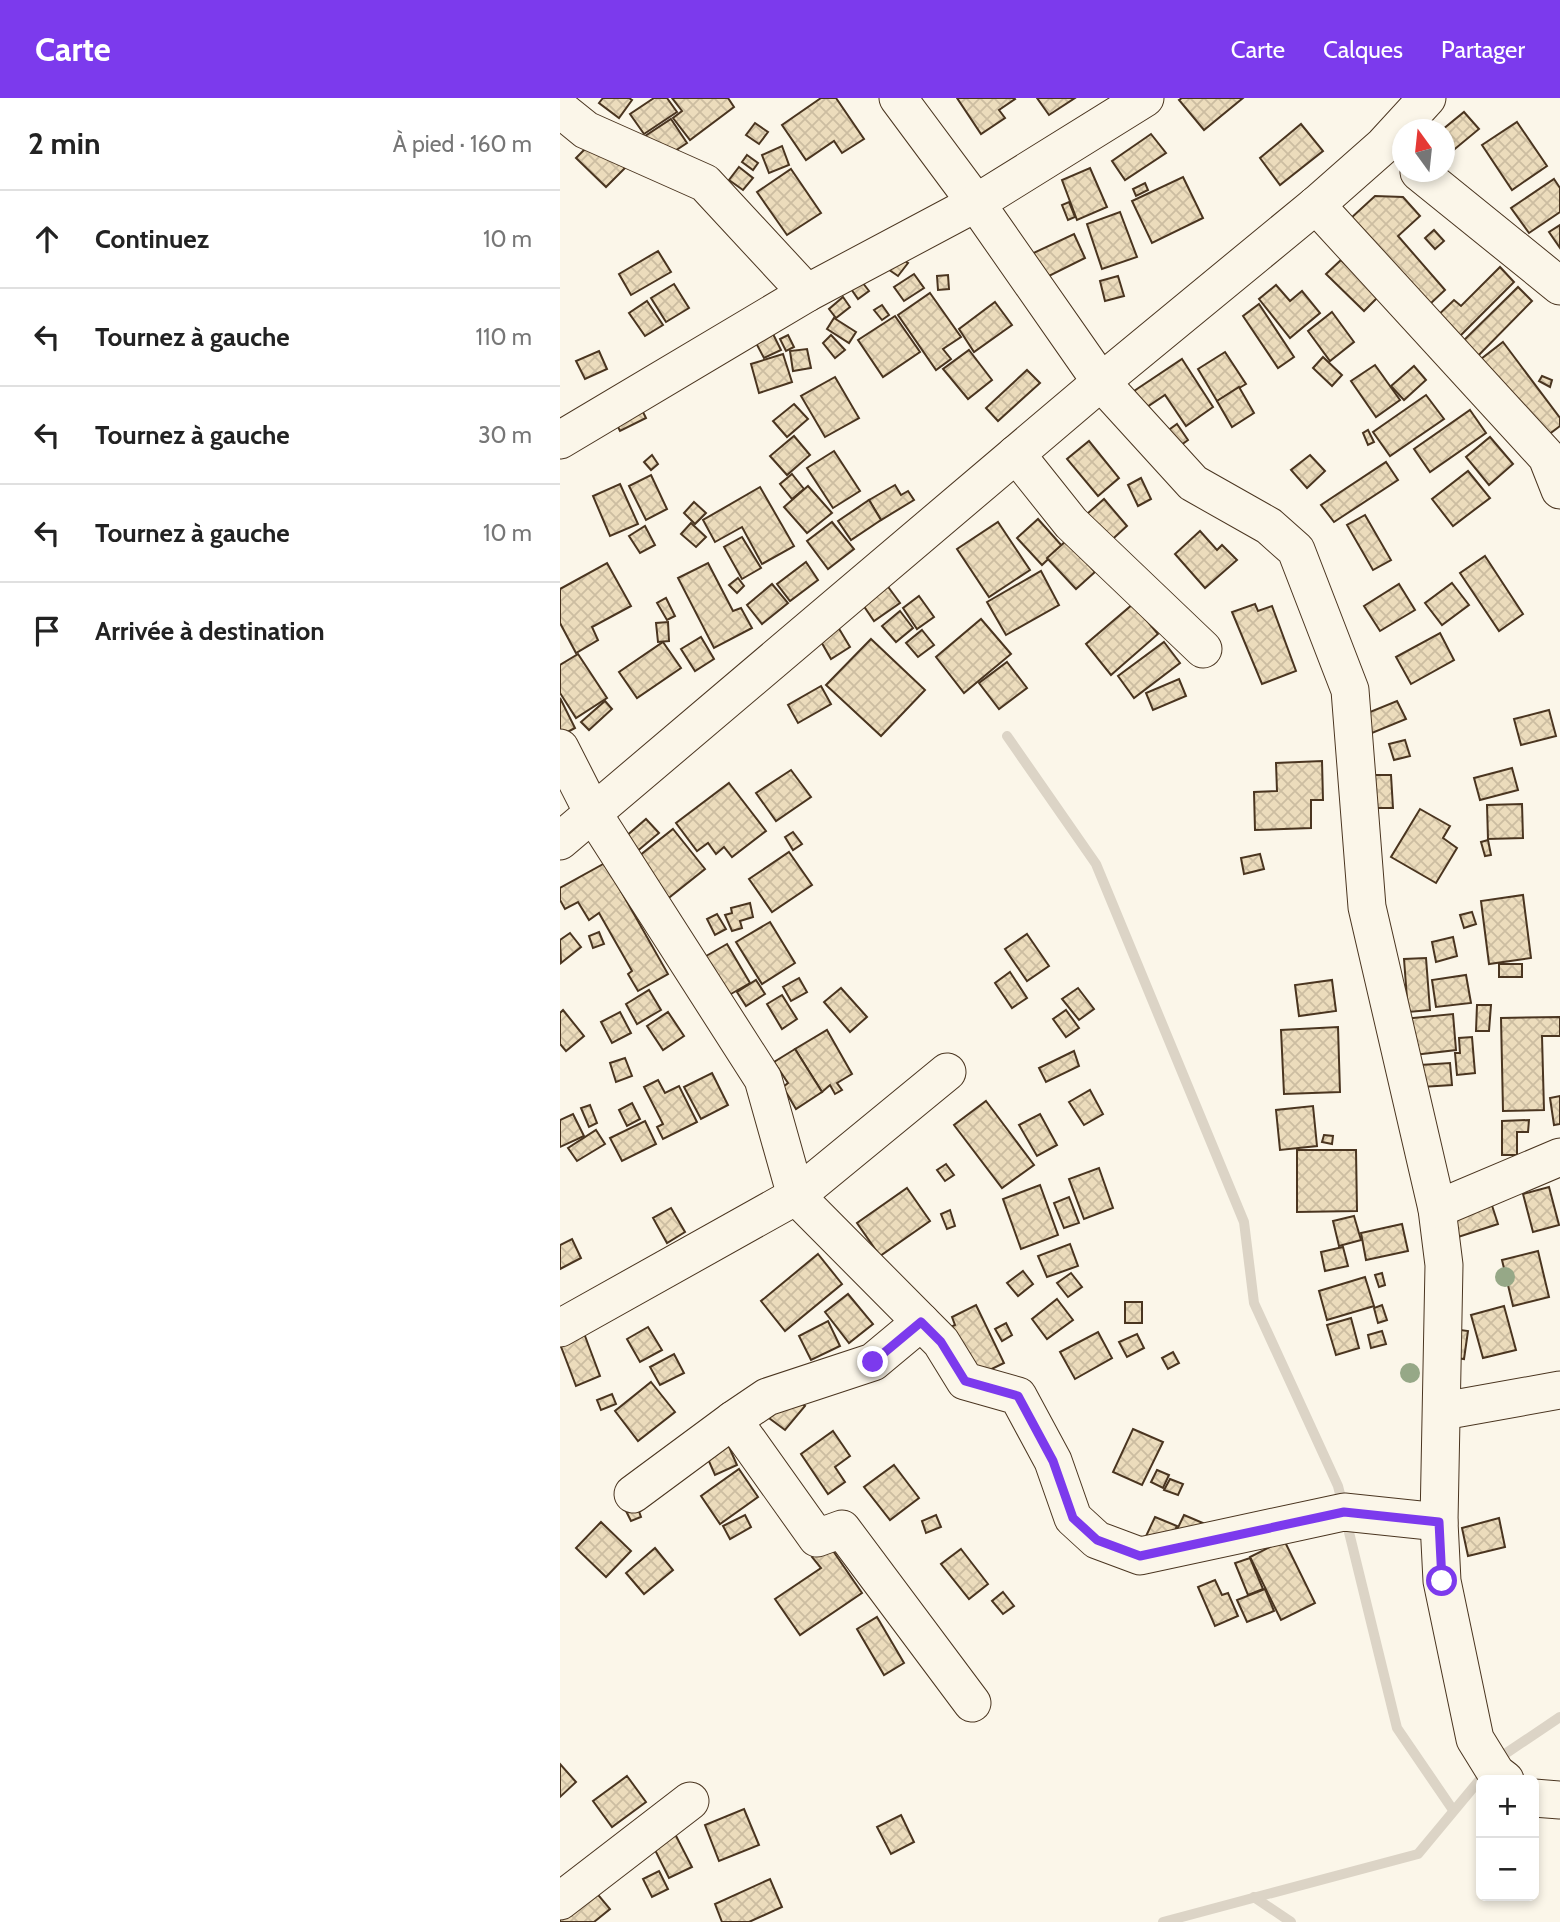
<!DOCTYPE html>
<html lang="fr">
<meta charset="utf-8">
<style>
body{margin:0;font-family:Cabin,sans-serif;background:#f6f6f6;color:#222}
.controls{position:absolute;right:21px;bottom:21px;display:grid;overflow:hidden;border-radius:10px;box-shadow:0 4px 10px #0003}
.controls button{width:63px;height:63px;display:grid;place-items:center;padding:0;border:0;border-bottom:2px solid #e0e0e0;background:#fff;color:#222;font:35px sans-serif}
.compass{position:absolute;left:832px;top:21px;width:63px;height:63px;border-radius:50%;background:#fff;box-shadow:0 4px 10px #0003;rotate:345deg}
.stop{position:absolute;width:21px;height:21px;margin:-16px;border:5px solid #7c3aed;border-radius:50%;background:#fff}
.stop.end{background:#7c3aed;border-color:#fff;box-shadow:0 2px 7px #0008}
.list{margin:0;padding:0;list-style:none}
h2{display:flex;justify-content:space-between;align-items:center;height:91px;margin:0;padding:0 28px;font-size:30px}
h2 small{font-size:23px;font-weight:400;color:#767676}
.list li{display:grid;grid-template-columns:46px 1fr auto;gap:21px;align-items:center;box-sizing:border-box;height:98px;padding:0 28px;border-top:2px solid #e0e0e0}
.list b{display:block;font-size:26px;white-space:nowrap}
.list em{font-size:23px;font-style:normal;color:#767676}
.icon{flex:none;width:38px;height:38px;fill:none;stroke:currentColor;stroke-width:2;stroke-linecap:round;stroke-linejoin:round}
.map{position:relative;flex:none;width:1000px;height:1824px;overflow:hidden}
header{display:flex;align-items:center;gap:42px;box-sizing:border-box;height:98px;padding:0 35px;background:#7c3aed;color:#fff}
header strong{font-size:33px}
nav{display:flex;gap:38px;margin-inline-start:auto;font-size:24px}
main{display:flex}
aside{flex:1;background:#fff}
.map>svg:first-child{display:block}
</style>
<header>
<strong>Carte</strong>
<nav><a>Carte</a><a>Calques</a><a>Partager</a></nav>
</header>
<main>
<aside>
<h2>2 min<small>À pied · 160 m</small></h2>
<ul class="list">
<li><svg class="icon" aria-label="ahead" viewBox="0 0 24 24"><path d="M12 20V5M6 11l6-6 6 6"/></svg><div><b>Continuez</b></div><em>10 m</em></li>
<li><svg class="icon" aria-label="left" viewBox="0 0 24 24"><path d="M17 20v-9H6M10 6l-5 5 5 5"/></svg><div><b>Tournez à gauche</b></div><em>110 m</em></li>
<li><svg class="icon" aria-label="left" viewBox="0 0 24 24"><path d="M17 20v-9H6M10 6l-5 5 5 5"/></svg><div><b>Tournez à gauche</b></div><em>30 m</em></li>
<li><svg class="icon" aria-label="left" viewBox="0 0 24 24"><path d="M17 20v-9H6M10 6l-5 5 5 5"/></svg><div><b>Tournez à gauche</b></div><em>10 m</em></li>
<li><svg class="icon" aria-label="arrive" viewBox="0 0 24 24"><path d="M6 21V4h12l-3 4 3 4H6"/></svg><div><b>Arrivée à destination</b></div></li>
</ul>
</aside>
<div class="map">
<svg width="1000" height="1824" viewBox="0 0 1000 1824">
<defs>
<pattern id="building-cross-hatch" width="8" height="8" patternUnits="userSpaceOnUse" patternTransform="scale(1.75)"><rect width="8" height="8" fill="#ecdcbc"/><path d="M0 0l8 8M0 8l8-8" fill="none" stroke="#ccbda1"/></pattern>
</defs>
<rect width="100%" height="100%" fill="#fbf6e9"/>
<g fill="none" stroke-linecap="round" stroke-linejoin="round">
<g stroke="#dcd4c6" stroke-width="10">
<polyline points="447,638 536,766 684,1124 694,1205 778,1388 783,1408"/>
<polyline points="786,1422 837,1630 893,1712"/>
<polyline points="936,1662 1000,1619"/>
<polyline points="694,1799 731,1824"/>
<polyline points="603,1824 858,1756 927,1673"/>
</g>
</g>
<g fill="url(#building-cross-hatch)" stroke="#4a3520" stroke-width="2">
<polygon points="43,0 69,0 72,2 59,20 39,5"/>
<polygon points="94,0 107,0 117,14 84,36 70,16"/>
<polygon points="112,0 168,0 174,9 130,42 113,20 122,13"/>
<polygon points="261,0 276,0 304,41 282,55 274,43 246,62 222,27"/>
<polygon points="397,0 454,0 455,1 439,12 445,20 421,36"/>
<polygon points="477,0 515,0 489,17"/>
<polygon points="622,0 683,0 644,32 619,2"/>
<polygon points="904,14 919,31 890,55 884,49 882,32"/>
<polygon points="111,21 127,45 92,68 76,44"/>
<polygon points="957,24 987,68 952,92 922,47"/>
<polygon points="195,25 208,34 199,46 186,37"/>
<polygon points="741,26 763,53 720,87 700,60"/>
<polygon points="591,36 606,55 565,82 552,63"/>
<polygon points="38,38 67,68 46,89 16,60"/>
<polygon points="222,48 229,67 209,75 202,57"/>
<polygon points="187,57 198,65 193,72 182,64"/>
<polygon points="179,69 193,80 183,92 169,82"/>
<polygon points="530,70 547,109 517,122 502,82"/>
<polygon points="231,71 261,115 227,137 197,94"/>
<polygon points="623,79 643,120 592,145 572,103"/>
<polygon points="994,81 1000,90 1000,114 969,135 951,110"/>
<polygon points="585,85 588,92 576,98 573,91"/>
<polygon points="815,98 843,99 860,118 838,138 885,192 855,220 778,132"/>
<polygon points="509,104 515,119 508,122 502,107"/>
<polygon points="560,114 577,159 542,171 527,126"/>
<polygon points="1000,127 1000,150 989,134"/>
<polygon points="874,132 884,143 875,151 865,140"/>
<polygon points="514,136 525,160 477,184 465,159"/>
<polygon points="98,153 111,174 71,197 59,176"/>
<polygon points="335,156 348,165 338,178 325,169"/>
<polygon points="781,162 818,199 804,213 766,176"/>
<polygon points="940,169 954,184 895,243 873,222 894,202 901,208"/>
<polygon points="354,176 364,190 344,203 334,189"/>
<polygon points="388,177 389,191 378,192 377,178"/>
<polygon points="558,178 564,198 545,203 540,183"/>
<polygon points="299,180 309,193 298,201 289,188"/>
<polygon points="114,186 129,210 106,224 91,200"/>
<polygon points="716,187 730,203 742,193 760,215 730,240 699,201"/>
<polygon points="958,189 972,203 908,268 893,253"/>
<polygon points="370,195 401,239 383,251 391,261 376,272 338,217"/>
<polygon points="283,199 290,209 276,220 269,211"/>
<polygon points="87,203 103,227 85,238 69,215"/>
<polygon points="435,204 452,227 414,254 399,231"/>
<polygon points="699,206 734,259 718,270 683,218"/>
<polygon points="322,207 329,217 322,222 314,212"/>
<polygon points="772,214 794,244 770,263 748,233"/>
<polygon points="335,218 360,254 323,279 298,242"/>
<polygon points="274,220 296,234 289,245 267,231"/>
<polygon points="213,236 221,252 204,260 196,245"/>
<polygon points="228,237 234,249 226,253 220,241"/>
<polygon points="271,237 285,252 275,260 263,245"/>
<polygon points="943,244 1000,320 1000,328 980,343 921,261"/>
<polygon points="247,251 251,270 233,273 230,253"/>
<polygon points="409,252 432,282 408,301 383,271"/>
<polygon points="39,253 47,271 25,281 16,263"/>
<polygon points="665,254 686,286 657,303 638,271"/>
<polygon points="223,256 232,284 199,295 191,266"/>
<polygon points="763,259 782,277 772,288 753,270"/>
<polygon points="622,261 653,309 626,328 605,297 581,313 571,295"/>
<polygon points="815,267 840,302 816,319 791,283"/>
<polygon points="854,268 866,282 844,302 831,288"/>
<polygon points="467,272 480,285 438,323 426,310"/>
<polygon points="982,278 992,282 990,289 979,283"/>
<polygon points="275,279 299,320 265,339 241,298"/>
<polygon points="679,289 694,315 672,329 657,303"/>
<polygon points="866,297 884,321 830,358 813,334"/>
<polygon points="75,298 86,320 60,333 49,311"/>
<polygon points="234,306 248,321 227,339 213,323"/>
<polygon points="910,312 926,335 870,374 854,351"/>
<polygon points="617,326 628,342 610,355 599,339"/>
<polygon points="808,332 814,344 808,347 803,335"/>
<polygon points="234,338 250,357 227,377 210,358"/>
<polygon points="930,339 953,366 929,387 906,359"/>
<polygon points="529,343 559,380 538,398 507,361"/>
<polygon points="274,353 300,393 273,410 247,370"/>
<polygon points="92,357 98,366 91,372 84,364"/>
<polygon points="750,357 765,373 747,390 731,372"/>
<polygon points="826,364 838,382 774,424 761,407"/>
<polygon points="908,373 930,400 893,428 872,401"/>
<polygon points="232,376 244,391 232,401 220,386"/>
<polygon points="91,377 107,411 86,422 69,388"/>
<polygon points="581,380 591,401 578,408 568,387"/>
<polygon points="60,386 78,426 50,438 33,398"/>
<polygon points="335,387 341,397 348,393 354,402 321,422 309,402"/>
<polygon points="248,388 272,415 247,435 224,409"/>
<polygon points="200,389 234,448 202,466 182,429 155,444 143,422"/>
<polygon points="544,401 567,428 534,458 510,431"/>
<polygon points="309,402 321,422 291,442 278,423"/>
<polygon points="134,404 146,415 135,426 124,415"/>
<polygon points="805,417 831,462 813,472 787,427"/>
<polygon points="478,421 502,448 482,467 457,440"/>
<polygon points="272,424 294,451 268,471 247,443"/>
<polygon points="438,424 470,472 429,499 397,451"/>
<polygon points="131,425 146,439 136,449 121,436"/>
<polygon points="85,428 95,447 80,455 69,438"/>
<polygon points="640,433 657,452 662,447 677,462 645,490 615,456"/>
<polygon points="182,439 201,470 182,481 164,449"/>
<polygon points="507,442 535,474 516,491 487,460"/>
<polygon points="925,458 963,516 939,533 900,475"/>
<polygon points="246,464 258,482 230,503 217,486"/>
<polygon points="47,465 71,508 32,529 38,542 16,555 0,525 0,491"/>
<polygon points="148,465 173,513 181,510 192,530 154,550 118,480"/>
<polygon points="481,473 499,507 446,537 427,504"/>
<polygon points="178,480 184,488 177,495 169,487"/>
<polygon points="892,485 909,507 882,527 865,505"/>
<polygon points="212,486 228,505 202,526 187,507"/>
<polygon points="326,486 340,505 314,523 301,504"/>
<polygon points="839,486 855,512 820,533 804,508"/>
<polygon points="359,498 374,519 357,531 343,510"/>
<polygon points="106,500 115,518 107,522 97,505"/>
<polygon points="573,506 598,536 551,577 526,546"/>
<polygon points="695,506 698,513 712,508 736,573 702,586 672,514"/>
<polygon points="340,513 353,530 336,544 322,528"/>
<polygon points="421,521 451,556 404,595 376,559"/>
<polygon points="108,524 109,543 98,544 96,525"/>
<polygon points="278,529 290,549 271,561 259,540"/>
<polygon points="362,532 374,547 358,559 346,545"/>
<polygon points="880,535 894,562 851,586 836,559"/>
<polygon points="141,539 154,561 135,573 121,551"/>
<polygon points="311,541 365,592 321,638 266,587"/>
<polygon points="103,544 121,570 77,600 59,574"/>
<polygon points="604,544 620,565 574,600 558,578"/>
<polygon points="18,556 47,600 16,620 0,595 0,567"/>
<polygon points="447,564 467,590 439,611 419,585"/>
<polygon points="619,581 626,598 593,612 586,595"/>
<polygon points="261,588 271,606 238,625 228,607"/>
<polygon points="0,600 15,630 0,638"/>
<polygon points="45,603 52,611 29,632 21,624"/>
<polygon points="837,603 846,621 812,635 805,616"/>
<polygon points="989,612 996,638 961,647 954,621"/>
<polygon points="845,642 850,658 834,662 829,646"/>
<polygon points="762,663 763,702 751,702 751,730 695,732 694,694 717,693 716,665"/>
<polygon points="952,670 958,692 920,702 914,680"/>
<polygon points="231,672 251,699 216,723 196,695"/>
<polygon points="797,677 831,677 833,710 815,710"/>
<polygon points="169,685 206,733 172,759 164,749 156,756 148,745 137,753 116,725"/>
<polygon points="962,706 963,740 928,741 927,707"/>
<polygon points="860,711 890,728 883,740 897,750 876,785 831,759"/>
<polygon points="86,721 99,735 75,755 64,740"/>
<polygon points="113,731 145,771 96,810 64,770"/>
<polygon points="233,734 242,746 233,752 225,739"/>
<polygon points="928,742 931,757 925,758 921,744"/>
<polygon points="229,754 252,787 212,814 189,781"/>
<polygon points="700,756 704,771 684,776 681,760"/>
<polygon points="45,765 108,876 78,893 68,876 72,873 39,815 29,822 18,804 5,811 0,802 0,790"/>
<polygon points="963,797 971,860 929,866 921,803"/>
<polygon points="190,805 193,819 180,823 182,830 172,833 165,817 172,815 171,810"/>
<polygon points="912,814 916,826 904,830 900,817"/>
<polygon points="157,816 166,831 155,837 147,821"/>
<polygon points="210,824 235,865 202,886 176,844"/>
<polygon points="39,834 44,846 33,850 29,838"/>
<polygon points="10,835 21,849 1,865 0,842"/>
<polygon points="467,836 489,868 467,883 445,851"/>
<polygon points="893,839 897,858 876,864 872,844"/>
<polygon points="167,846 190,885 150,908 127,869"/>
<polygon points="866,860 870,912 848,914 844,861"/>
<rect x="939" y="866" width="23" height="13"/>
<polygon points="450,874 467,900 452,910 435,885"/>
<polygon points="906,877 911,905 876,909 872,882"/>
<polygon points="239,880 247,894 231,903 223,889"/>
<polygon points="196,882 205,896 186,908 177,894"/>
<polygon points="772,882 776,913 739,918 735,887"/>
<polygon points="281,890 307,919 290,934 264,904"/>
<polygon points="518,890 534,911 519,922 502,901"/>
<polygon points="89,892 101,912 77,926 66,906"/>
<polygon points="222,897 237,921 222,931 207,906"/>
<polygon points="917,907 931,907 929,933 916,933"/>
<polygon points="3,912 24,938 6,953 0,946 0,915"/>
<polygon points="506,912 519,930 506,939 493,921"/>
<polygon points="60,914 71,935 52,945 41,924"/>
<polygon points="108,914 124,938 103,952 87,928"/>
<polygon points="893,916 896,952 837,959 833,922"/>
<polygon points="1000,919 1000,938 982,938 984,1012 943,1013 941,920"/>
<polygon points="778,929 780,994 724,996 721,932"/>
<polygon points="267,932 292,976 277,985 282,992 275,996 270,987 262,994 235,951"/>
<polygon points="912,939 915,975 897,977 895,955 900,955 899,940"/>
<polygon points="235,951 262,994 236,1011 223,989 228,985 214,964"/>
<polygon points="514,953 519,968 486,984 479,970"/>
<polygon points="65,960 72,978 56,984 50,965"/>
<polygon points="890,965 892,987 846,990 845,968"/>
<polygon points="152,975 168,1007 141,1021 124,989"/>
<polygon points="98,982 105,995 119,988 137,1024 103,1041 97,1029 103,1026 84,989"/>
<polygon points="530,992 543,1016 524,1027 509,1004"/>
<polygon points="1000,998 1000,1026 994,1027 990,1000"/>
<polygon points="426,1003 474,1067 442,1090 394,1027"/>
<polygon points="72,1005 80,1021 67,1028 59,1012"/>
<polygon points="30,1007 37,1025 29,1029 21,1010"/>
<polygon points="753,1008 757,1048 720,1052 716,1012"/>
<polygon points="13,1016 24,1038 0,1049 0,1022"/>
<polygon points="480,1016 497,1047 477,1058 459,1027"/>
<polygon points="969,1022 968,1034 957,1034 957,1057 942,1057 942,1023"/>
<polygon points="85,1023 96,1046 62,1063 50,1040"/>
<polygon points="36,1032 45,1046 17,1063 8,1050"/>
<polygon points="764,1037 773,1038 772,1046 762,1044"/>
<polygon points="737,1052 796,1052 797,1113 737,1114"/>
<polygon points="386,1066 394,1077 385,1083 377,1072"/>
<polygon points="539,1070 553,1110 524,1121 509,1081"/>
<polygon points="480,1087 498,1137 461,1151 443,1101"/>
<polygon points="989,1089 999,1127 973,1134 963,1096"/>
<polygon points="347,1090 370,1123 320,1158 297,1125"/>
<polygon points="927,1092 938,1126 892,1141 882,1107"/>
<polygon points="509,1099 519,1125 504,1130 494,1105"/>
<polygon points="111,1110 125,1134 107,1145 93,1120"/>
<polygon points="390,1112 395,1128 387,1131 381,1116"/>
<polygon points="794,1118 801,1142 779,1148 773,1123"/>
<polygon points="842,1126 848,1153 806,1162 801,1135"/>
<polygon points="12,1141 21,1160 0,1171 0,1147"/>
<polygon points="510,1146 518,1168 487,1179 478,1158"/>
<polygon points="783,1149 788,1168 765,1173 761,1154"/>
<polygon points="978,1153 989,1199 953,1208 942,1162"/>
<polygon points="258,1156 282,1186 225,1233 201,1203"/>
<polygon points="463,1173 473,1186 458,1198 447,1185"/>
<polygon points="511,1175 522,1189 508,1199 497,1185"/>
<polygon points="822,1175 825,1187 819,1189 815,1177"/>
<polygon points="805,1179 814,1208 767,1222 759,1193"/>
<polygon points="288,1196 313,1226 289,1245 265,1214"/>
<polygon points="497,1201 513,1222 487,1241 472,1221"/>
<rect x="565" y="1204" width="17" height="21"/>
<polygon points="416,1207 444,1265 407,1283 372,1238 395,1227 392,1219"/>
<polygon points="822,1207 827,1222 818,1225 814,1210"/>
<polygon points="944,1208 956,1252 923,1260 911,1217"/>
<polygon points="791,1220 799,1250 776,1257 767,1227"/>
<polygon points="268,1223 280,1248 251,1262 239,1238"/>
<polygon points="446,1225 452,1237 442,1243 435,1231"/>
<polygon points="88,1229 102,1252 80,1264 67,1241"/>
<polygon points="22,1230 40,1278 16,1288 0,1246"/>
<polygon points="886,1230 908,1233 904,1261 882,1258"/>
<polygon points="822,1233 826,1246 811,1250 808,1237"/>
<polygon points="538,1234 552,1260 515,1281 500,1254"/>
<polygon points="577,1236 584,1250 567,1259 559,1244"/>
<polygon points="613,1254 619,1265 608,1271 602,1260"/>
<polygon points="114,1256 124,1275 100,1287 90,1269"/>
<polygon points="91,1284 115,1314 78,1343 55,1313"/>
<polygon points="228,1295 245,1308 225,1332 209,1320"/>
<polygon points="52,1296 56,1306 41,1312 37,1302"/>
<polygon points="573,1331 603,1344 582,1387 553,1374"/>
<polygon points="273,1333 290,1358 275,1369 285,1384 268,1396 241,1356"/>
<polygon points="166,1342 177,1367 155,1377 144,1352"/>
<polygon points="334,1367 359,1400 330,1422 304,1389"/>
<polygon points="179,1371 198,1399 160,1426 141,1398"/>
<polygon points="597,1372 609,1377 603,1390 591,1384"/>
<polygon points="610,1381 623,1386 618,1397 604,1392"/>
<polygon points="76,1405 81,1419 71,1423 64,1409"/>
<polygon points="185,1417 191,1429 170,1441 163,1428"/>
<polygon points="376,1417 381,1429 366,1435 362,1423"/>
<polygon points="624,1417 643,1425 633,1447 614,1438"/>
<polygon points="595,1419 617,1428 602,1461 580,1451"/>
<polygon points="939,1420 945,1449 908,1458 902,1430"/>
<polygon points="41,1424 71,1453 46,1479 16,1450"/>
<polygon points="724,1442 755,1505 721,1522 690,1459"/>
<polygon points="269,1447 302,1495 240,1537 215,1501 261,1470 252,1459"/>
<polygon points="95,1450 113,1472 84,1496 66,1475"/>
<polygon points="401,1451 428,1486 409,1501 381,1466"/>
<polygon points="690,1460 703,1491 688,1497 675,1465"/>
<polygon points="655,1482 662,1497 668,1495 678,1518 655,1528 638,1489"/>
<polygon points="705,1491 714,1513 687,1524 677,1502"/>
<polygon points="443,1494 454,1508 443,1516 432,1503"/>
<polygon points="317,1519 344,1565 324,1577 297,1531"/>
<polygon points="0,1666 16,1684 0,1699"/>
<polygon points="67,1678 86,1704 52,1729 33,1703"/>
<polygon points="184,1711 199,1747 159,1763 145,1727"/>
<polygon points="341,1717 354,1744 331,1756 317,1729"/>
<polygon points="114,1734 132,1769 109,1780 92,1746"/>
<polygon points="99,1773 108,1791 92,1799 83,1781"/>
<polygon points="24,1780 50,1811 34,1824 0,1824 0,1799"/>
<polygon points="210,1781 222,1809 189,1824 162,1824 155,1806"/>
</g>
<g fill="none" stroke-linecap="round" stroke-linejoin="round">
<defs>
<g id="minor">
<polyline points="338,0 416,105 541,284 633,385 709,428 736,452 790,592 807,809 877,1111 884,1167 879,1424 882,1483 915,1641 936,1675 945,1682"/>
<polyline points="0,11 26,32 145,85 247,195"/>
<polyline points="859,74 1000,188"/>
<polyline points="756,107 987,359 1000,392"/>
<polyline points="0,342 247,195 416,105 585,0"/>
<polyline points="456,356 511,425 643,551"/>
<polyline points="0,650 34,717 203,981 236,1098 381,1244 405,1283 458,1298 493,1363 513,1420 537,1442 580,1458 784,1414 879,1424"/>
<polyline points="0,743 541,284 756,107 824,47 867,0"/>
<polyline points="877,1111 1000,1059"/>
<polyline points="361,1224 313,1264 207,1299 173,1322 257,1440 282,1431 412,1605"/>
<polyline points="0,1230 236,1098 387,974"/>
<polyline points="883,1313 1000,1292"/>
<polyline points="73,1396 173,1322"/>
<polyline points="974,1700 1000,1702"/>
<polyline points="0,1803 130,1703"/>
</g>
</defs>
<use href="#minor" stroke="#4a3520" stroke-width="39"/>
<use href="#minor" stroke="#fbf6e9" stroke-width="37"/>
</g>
<g fill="#96a887">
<circle cx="945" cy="1179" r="10"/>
<circle cx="850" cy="1275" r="10"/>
</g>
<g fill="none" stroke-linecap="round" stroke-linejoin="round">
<polyline stroke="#7c3aed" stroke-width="9" points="313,1264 361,1224 381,1244 405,1283 458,1298 493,1363 513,1420 537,1442 580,1458 784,1414 879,1424 882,1483"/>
</g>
</svg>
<div class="controls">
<button>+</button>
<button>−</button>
</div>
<svg class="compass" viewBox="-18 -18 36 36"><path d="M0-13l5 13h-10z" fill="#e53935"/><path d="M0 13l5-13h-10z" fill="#767676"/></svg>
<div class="stop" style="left:882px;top:1483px"></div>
<div class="stop end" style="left:313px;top:1264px"></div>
</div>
</main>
